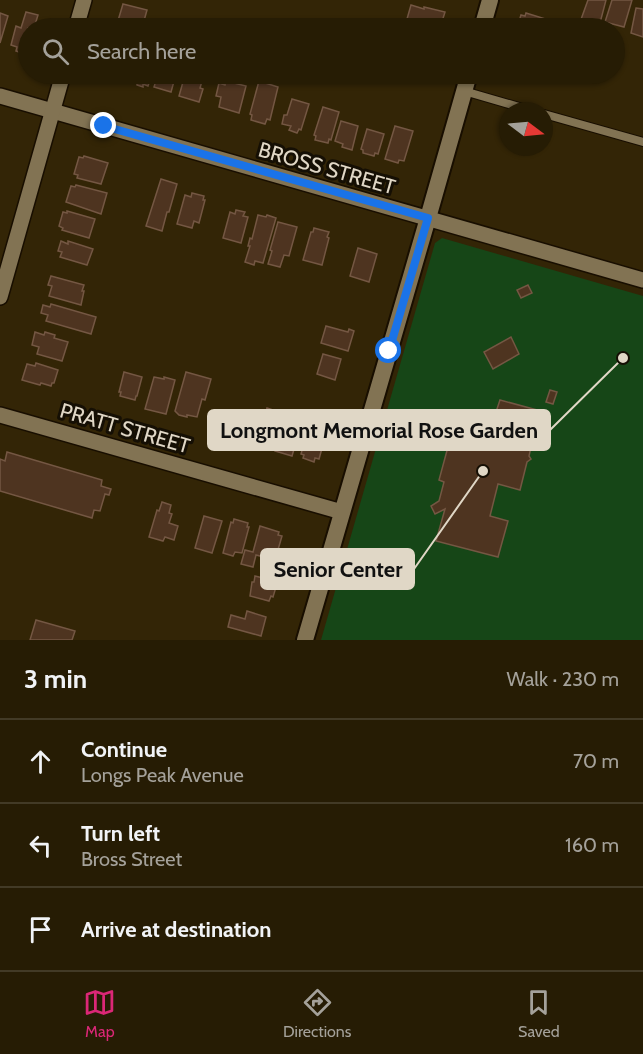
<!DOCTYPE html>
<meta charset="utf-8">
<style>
body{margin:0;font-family:Cabin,sans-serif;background:#322913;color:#f1f3f6}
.compass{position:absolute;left:499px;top:102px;width:54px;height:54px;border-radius:50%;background:#261c04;box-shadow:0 2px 4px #0004;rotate:106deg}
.stop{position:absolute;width:18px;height:18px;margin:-14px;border:4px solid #1a73e8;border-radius:50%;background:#fff}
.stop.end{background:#1a73e8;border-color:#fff;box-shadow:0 2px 6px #0008}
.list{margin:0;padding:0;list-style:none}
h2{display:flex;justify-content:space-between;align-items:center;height:78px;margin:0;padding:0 24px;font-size:26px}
h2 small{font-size:20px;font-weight:400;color:#a4a19a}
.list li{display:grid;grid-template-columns:39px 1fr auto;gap:18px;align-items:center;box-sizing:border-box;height:84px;padding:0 24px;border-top:2px solid #423a26}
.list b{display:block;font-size:22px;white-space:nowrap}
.list p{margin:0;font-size:20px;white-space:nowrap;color:#a4a19a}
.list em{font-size:20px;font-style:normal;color:#a4a19a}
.icon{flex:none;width:33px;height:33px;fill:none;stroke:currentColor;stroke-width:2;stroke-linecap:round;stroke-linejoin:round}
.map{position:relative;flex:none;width:643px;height:640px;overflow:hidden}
.search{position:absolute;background:#261c04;box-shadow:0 2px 4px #0004;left:18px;right:18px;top:18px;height:66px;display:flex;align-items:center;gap:15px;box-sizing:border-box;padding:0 21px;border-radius:33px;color:#a4a19a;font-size:22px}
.sheet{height:330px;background:#261c04}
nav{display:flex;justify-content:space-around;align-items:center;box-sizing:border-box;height:84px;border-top:2px solid #423a26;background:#261c04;font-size:16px;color:#a4a19a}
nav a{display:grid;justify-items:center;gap:3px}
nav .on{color:#db2777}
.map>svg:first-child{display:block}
</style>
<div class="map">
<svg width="643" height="640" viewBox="0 0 643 640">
<rect width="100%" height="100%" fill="#332506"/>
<polygon fill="#164617" points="442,238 643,296 643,640 321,640 435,243"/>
<g fill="#4e3420" stroke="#745743" stroke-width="1.5">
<polygon points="588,0 606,0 600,23 598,22 596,28 579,25"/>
<polygon points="612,0 632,0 624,27 605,22"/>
<polygon points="123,4 147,10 142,28 135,28 117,24"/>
<polygon points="411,5 424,9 424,7 445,12 440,28 434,28 420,24 420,23 407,19"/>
<polygon points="636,8 643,9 643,37 631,33"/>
<polygon points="26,12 38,15 34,28 28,28 28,50 24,49 22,53 16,51 17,47 11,45 16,26 21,28"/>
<polygon points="0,13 8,16 0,43"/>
<polygon points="526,13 555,22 553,28 517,28 521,15 525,16"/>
<polygon points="134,74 152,74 148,86 143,84 143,87 137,85 137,82 132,80"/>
<polygon points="158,74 176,74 171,92 154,87"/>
<polygon points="189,74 204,74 200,88 203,89 199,102 179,96 185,75 189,76"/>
<polygon points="402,74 431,74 429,79 425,78 424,80"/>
<polygon points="226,81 246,86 239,113 219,107 221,97 216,96 219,83 225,85"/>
<polygon points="259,81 278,87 270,120 267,119 265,124 251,120 252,115 250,114"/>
<polygon points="292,99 309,104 301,130 299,129 297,133 289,130 291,126 282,124 284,115 287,115"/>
<polygon points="323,107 339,112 331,140 329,139 328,143 315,140 316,136 314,135"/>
<polygon points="341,121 358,126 352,150 342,147 343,144 335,141"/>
<polygon points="395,126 413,131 404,161 399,160 398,163 385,159"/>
<polygon points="367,129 384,134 378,154 375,153 374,156 363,153 363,150 361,149"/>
<polygon points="84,156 108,163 101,184 77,178 78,175 74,174 79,157 83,158"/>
<polygon points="161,179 177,184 169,212 167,212 162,231 146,226"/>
<polygon points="76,185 107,193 101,214 66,202 71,186 75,187"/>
<polygon points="192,193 204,196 203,200 205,200 199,223 194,221 192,228 177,224 185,195 191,197"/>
<polygon points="236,210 245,212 243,216 248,217 241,243 223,238 230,212 235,214"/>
<polygon points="67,211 95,219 89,238 62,230 63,228 59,226 63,212 67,213"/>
<polygon points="258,215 266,217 267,215 276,218 263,263 255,261 254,265 245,262 250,246 248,246 250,238 252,239"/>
<polygon points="278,222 297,227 289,256 284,255 280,267 268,264 272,251 270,250"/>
<polygon points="314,228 329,232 327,237 329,238 322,265 303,260 311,232 313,232"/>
<polygon points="61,241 68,244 68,241 93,249 87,265 60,257 62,252 58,251"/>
<polygon points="358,248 377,254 369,282 350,276"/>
<polygon points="51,276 84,285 82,291 84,291 81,305 49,296 52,286 48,285"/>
<polygon points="528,285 532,293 521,298 517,290"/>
<polygon points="51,304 96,317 91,334 46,321 48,315 41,313 43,305 50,307"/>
<polygon points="326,326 348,332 349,329 354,331 348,351 321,343"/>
<polygon points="35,332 44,335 45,332 55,335 54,338 68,342 62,361 37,354 39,347 32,345"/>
<polygon points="511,337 519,354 493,369 484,352"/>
<polygon points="323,354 341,359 335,380 317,374"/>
<polygon points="36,363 58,370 54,383 52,383 51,386 41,383 40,385 22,380 27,364 35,366"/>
<polygon points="124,372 142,377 137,396 136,396 135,400 120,396 121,392 119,392"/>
<polygon points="186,372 211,379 205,400 202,399 197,417 187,415 187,417 179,415 175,411"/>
<polygon points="154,377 164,379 164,377 175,380 166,414 145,409"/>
<polygon points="550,390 557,392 553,404 546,402"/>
<polygon points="500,400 541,411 535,432 537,436 533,438 529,456 531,459 527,462 520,490 498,484 490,516 508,521 498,557 436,541 445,509 435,514 431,506 439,501 444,482 439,480 458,410 477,415 478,411 495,415"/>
<polygon points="267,408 279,412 268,449 252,444 258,425 262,426"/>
<polygon points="230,410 253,417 245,442 222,435"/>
<polygon points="313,411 331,416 319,459 315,458 314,462 303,458 304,455 301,454"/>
<polygon points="285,416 297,420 294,431 299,432 292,456 275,451"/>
<polygon points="7,452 102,480 101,486 111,489 109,495 105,494 100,511 94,510 92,518 0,491 0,459 5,461"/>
<polygon points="162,502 171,505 169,513 172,514 169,523 178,526 174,540 165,537 163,541 149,537 157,510 159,511"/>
<polygon points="204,516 222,521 212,553 195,548"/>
<polygon points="234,519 248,523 247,527 249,527 242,553 235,552 233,556 223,553 231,522 233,523"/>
<polygon points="260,526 279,532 278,535 282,536 275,560 256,555 253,567 241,564 245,550 253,552"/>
<polygon points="255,576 275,581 274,586 276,587 273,597 271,596 269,601 250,596 252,582 254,582"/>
<polygon points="247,611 266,617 261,636 228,627 231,615 245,619"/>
<polygon points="36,620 75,631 72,640 30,640"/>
</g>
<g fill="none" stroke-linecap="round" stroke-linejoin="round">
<defs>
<g id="service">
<polyline points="464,91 533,111"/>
<polyline points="544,114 643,142"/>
</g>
<g id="minor">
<polyline points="76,28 84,0"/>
<polyline points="0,96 643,280"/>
<polyline points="0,297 63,74"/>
<polyline points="0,415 342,512"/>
</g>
<g id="tertiary">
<polyline points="482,28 490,0"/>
<polyline points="305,640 428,218 469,74"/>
</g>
</defs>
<use href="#service" stroke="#180e00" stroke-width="10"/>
<use href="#minor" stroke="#180e00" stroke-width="18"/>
<use href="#tertiary" stroke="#180e00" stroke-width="20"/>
<use href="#service" stroke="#827353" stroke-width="8"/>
<use href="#minor" stroke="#827353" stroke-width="15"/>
<use href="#tertiary" stroke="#827353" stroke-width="16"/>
</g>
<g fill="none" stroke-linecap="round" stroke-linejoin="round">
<polyline stroke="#1a73e8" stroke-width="8" points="104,126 428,218 389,351"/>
</g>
<g text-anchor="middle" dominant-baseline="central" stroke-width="6" stroke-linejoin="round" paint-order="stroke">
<g font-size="21" fill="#e0d7c6" stroke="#150f04">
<text transform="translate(327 168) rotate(16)">BROSS STREET</text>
<text transform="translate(125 428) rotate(16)">PRATT STREET</text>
</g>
</g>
<path fill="none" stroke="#e0d7c6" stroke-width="2" d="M623 358L550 430M483 471L414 569"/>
<g fill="#e0d7c6" stroke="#150f04" stroke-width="2">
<circle cx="623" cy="358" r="6"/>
<circle cx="483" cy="471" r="6"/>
</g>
<g fill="#e0d7c6" stroke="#e0d7c6" stroke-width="2">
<rect x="208" y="410" width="342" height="40" rx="6"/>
<rect x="261" y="549" width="153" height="40" rx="6"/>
</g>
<g font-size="22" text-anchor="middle" font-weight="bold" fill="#111">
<text x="379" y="438">Longmont Memorial Rose Garden</text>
<text x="338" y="577">Senior Center</text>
</g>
</svg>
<svg class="compass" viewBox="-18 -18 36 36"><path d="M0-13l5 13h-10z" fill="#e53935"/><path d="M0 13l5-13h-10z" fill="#a4a19a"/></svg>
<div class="stop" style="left:389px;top:351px"></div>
<div class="stop end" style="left:104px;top:126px"></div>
<div class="search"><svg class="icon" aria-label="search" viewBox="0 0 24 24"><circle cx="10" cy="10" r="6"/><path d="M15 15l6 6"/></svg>Search here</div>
</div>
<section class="sheet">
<h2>3 min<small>Walk · 230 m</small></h2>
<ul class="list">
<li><svg class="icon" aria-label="ahead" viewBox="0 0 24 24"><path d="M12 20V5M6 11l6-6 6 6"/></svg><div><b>Continue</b><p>Longs Peak Avenue</p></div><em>70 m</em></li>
<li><svg class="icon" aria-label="left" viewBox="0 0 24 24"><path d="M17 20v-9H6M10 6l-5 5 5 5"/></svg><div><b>Turn left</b><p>Bross Street</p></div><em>160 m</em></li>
<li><svg class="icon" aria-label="arrive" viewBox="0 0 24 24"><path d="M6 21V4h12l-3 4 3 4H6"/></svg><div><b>Arrive at destination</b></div></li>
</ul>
</section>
<nav>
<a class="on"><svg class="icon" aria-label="map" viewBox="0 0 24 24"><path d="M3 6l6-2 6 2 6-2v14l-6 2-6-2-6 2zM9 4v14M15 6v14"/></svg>Map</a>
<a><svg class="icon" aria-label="directions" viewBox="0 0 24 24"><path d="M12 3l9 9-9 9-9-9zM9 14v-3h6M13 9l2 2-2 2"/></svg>Directions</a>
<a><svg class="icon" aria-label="saved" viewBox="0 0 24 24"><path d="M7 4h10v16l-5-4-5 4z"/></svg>Saved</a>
</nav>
